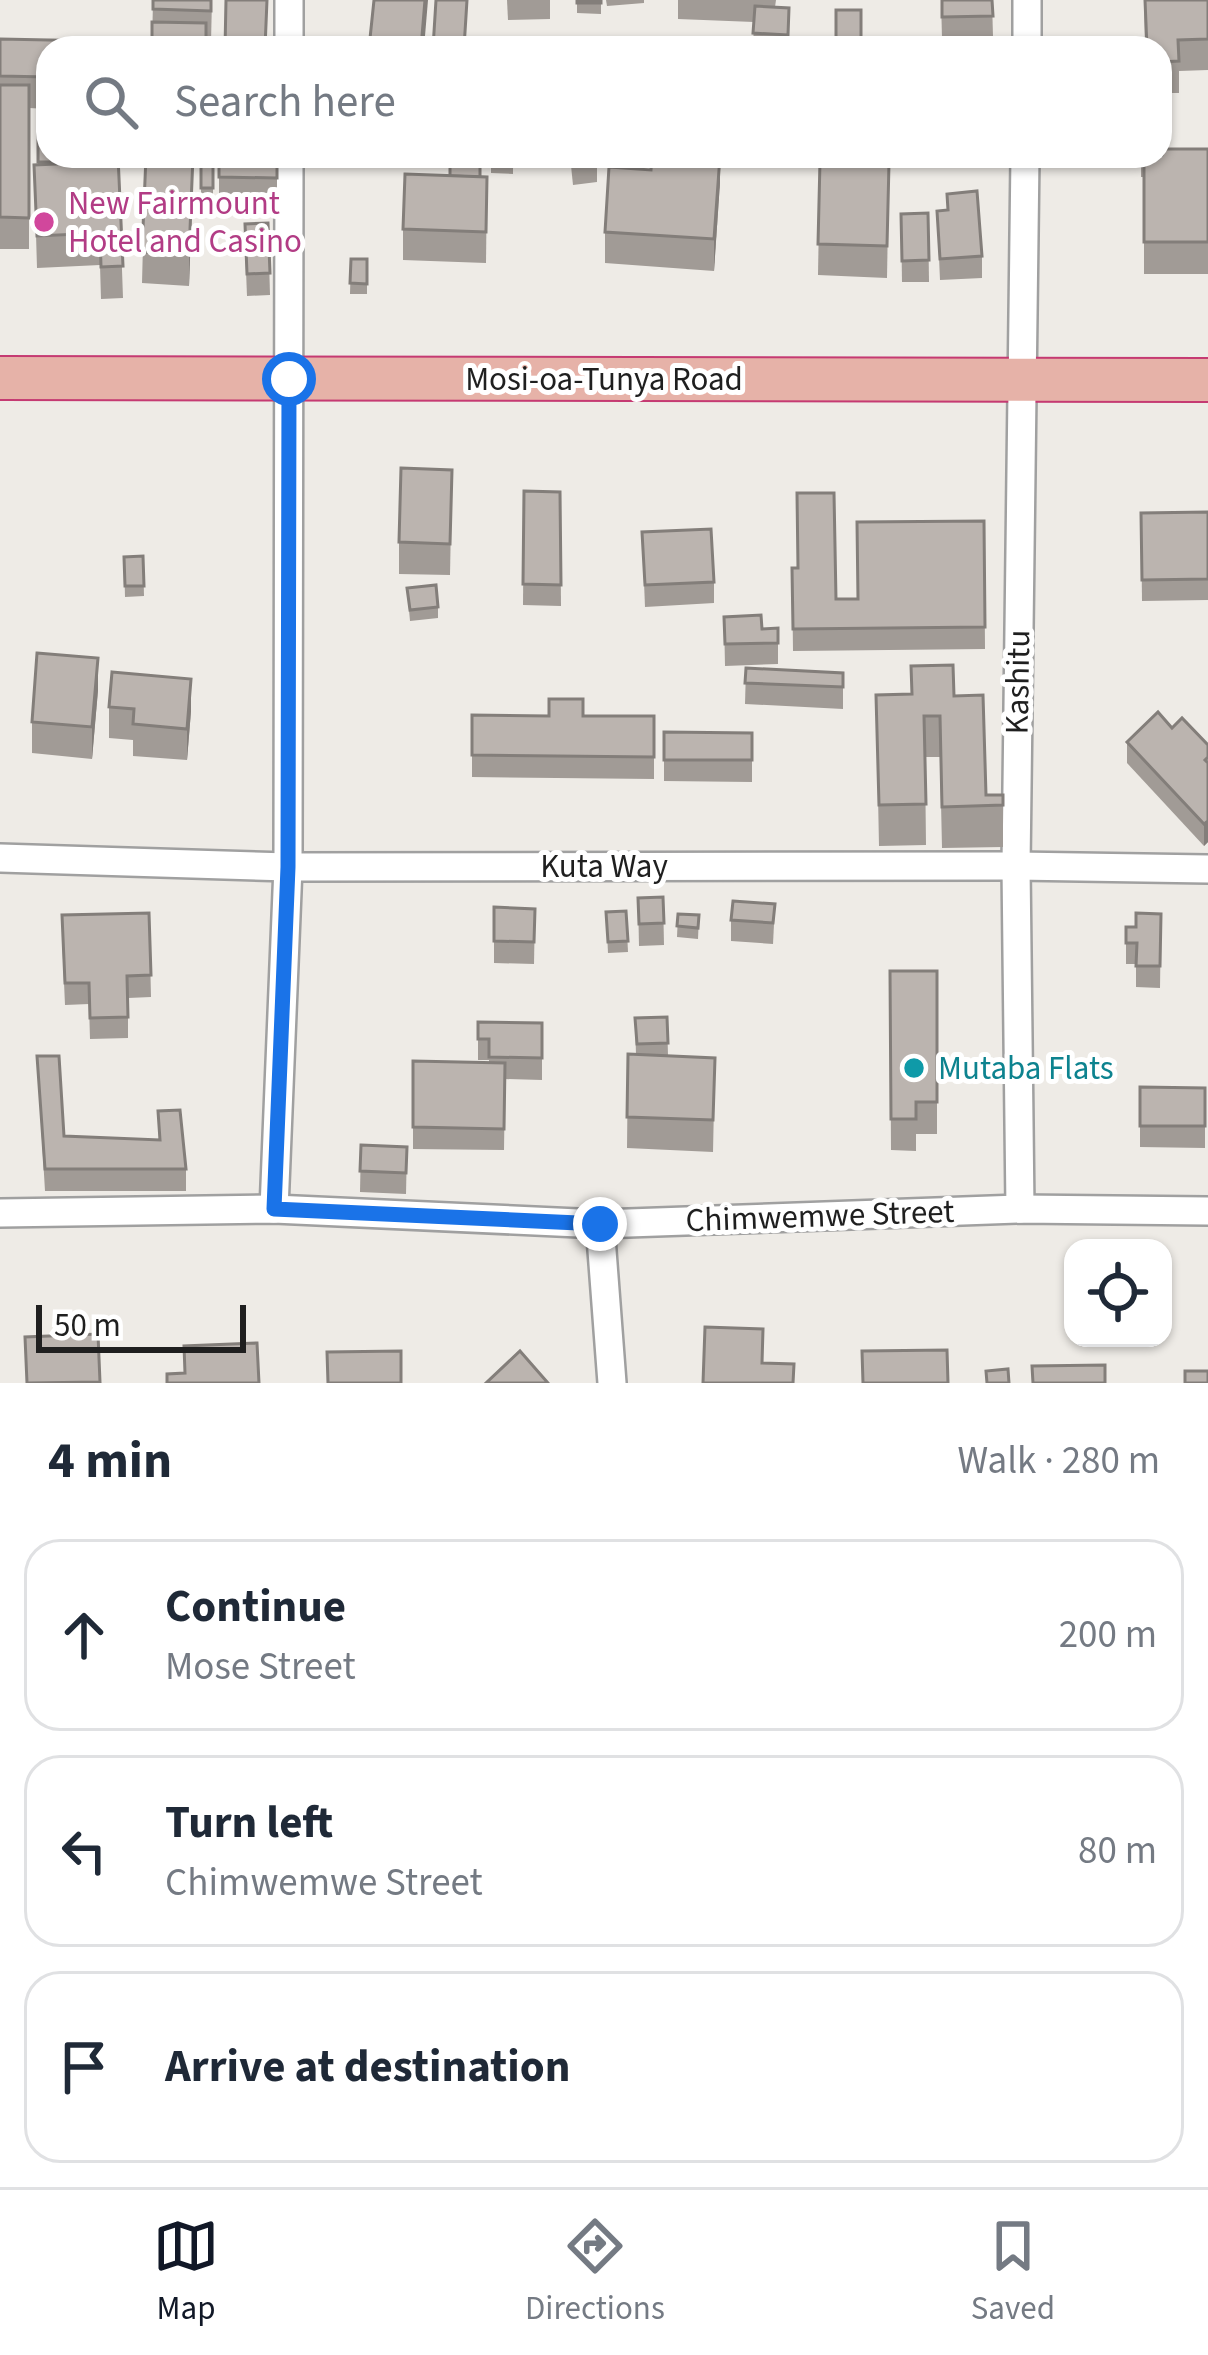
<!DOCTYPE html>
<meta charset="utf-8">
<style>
body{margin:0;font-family:"Source Sans 3",sans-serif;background:#f2f2f3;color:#1f2937}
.controls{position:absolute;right:36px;bottom:36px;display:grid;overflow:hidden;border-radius:24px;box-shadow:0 3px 9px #0004}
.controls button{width:108px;height:108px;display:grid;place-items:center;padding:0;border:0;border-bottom:3px solid #e0e1e3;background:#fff;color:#1f2937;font:60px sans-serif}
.scale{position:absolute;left:36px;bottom:30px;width:210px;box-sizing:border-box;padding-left:12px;border:6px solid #1f1f1f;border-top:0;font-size:33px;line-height:42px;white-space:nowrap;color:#1f1f1f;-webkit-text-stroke:9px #fff;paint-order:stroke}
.stop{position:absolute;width:36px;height:36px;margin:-27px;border:9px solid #1a73e8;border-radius:50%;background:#fff}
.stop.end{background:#1a73e8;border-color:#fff;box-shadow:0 3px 12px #0008}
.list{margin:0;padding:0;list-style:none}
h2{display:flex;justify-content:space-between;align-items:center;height:156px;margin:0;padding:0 48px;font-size:51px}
h2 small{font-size:39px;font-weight:400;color:#747a83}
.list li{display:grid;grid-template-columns:78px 1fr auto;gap:36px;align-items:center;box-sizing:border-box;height:192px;margin:0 24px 24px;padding:0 24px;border:3px solid #e0e1e3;border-radius:36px}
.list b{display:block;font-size:45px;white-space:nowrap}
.list p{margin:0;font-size:39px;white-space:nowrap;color:#747a83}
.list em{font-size:39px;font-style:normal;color:#747a83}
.icon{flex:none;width:66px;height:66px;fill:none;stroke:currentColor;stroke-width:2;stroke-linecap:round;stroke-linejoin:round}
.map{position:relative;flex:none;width:1208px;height:1383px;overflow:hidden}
.search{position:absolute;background:#fff;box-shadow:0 3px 9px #0004;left:36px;right:36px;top:36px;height:132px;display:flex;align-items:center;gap:30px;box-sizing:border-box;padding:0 42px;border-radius:36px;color:#747a83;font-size:45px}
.sheet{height:804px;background:#fff}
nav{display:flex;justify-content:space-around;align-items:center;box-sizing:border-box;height:168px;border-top:3px solid #e0e1e3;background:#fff;font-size:33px;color:#747a83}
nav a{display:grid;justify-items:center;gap:6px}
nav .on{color:#111827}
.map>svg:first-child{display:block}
</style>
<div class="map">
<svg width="1208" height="1383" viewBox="0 0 1208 1383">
<rect width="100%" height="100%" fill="#eeebe6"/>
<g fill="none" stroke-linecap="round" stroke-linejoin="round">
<defs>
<g id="minor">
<polyline points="289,48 289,0"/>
<polyline points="1027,48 1027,0"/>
<polyline points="0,858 288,867 1016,866 1208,869"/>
<polyline points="274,1209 288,867 289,156"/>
<polyline points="1020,1209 1016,866 1025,156"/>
<polyline points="0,1213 274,1209 600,1224 1020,1209 1208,1211"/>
<polyline points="600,1224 612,1383"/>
</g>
<polyline id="trunk" points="0,378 1208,380"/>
</defs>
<use href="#minor" stroke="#a0a0a0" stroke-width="32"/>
<use href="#trunk" stroke="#c53a72" stroke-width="46"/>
<use href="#minor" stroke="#fff" stroke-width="27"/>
<use href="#trunk" stroke="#e6b2a8" stroke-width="42"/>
</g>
<g fill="#a19b96">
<polygon points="153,0 212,0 211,42 152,48"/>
<polygon points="507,0 550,0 550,19 508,20"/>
<polygon points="577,0 601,0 601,14 577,13"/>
<polygon points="606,0 644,0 644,3 607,6"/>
<polygon points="678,0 776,0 775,7 789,8 788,48 753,48 754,22 678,19"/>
<polygon points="941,0 992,0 993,37 942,38"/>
<polygon points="1144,0 1208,0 1208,70 1179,71 1179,93 1160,93 1160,48 1145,48"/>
<polygon points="0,39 48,48 48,109 29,108 29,249 0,249"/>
<polygon points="38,109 72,163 76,163 76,156 118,156 123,298 101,299 100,265 37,268 34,165 38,165"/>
<polygon points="1172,149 1208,149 1208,274 1144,274 1144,177 1141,177 1141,156"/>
<polygon points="139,156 193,156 189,286 142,283 145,167 139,167"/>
<rect x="201" y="156" width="12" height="43"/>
<rect x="219" y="156" width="58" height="53"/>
<polygon points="491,156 513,156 513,174 491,173"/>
<polygon points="570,156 597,156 597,182 573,185"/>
<polygon points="820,161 889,163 887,278 818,275"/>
<polygon points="480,177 487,177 486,263 403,260 403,229"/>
<polygon points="720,182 714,271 605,263 605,232"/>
<polygon points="947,194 982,256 982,278 940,280 937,211 947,210"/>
<polygon points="928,213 929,282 902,282 901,214"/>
<polygon points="268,223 270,295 247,296 245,245"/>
<polygon points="351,259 367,259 367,294 350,294"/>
<polygon points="452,470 450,575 399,574 399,542"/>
<polygon points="524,491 560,492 561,606 523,605"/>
<polygon points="1208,512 1208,600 1142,601 1141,513"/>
<polygon points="984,521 985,649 793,651 792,568 836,599 858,599"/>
<polygon points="642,532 714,582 714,603 645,607"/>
<polygon points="143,556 144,596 125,597 124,557"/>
<polygon points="407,588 438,607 438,618 410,621"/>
<polygon points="724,617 762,629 778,628 778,664 725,666"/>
<polygon points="746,668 843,673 843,709 745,704"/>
<polygon points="98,690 92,759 32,753 32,722"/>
<polygon points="876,695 954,696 986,795 1003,795 1003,847 942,848 940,757 925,757 926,845 879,846"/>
<polygon points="109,707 191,711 187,760 133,756 133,740 109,738"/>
<polygon points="472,715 654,716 654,779 472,777"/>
<polygon points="1172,728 1208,745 1208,842 1204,846 1127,763 1127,742"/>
<polygon points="664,732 752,733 752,782 664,781"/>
<polygon points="663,897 664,945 639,946 638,898"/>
<polygon points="775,904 773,944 731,941 731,920"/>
<polygon points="494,907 535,909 534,964 494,963"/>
<polygon points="626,911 628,952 608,953 606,912"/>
<polygon points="149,913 151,997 128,998 128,1038 90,1039 89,1004 65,1005 62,937"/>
<polygon points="678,914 699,915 698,939 677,937"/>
<polygon points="1161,914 1160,988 1136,987 1136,964 1126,964 1126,927 1136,927"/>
<polygon points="890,971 937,971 937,1134 916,1134 916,1151 891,1150"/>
<polygon points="667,1017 668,1056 715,1058 713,1152 627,1148 628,1054 636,1055 635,1018"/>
<polygon points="478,1022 542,1023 542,1080 505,1079 504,1150 413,1149 413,1061 489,1063 489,1060 478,1060"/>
<polygon points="37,1056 64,1136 159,1140 158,1111 186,1169 186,1191 45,1191"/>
<polygon points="1140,1087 1205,1088 1205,1148 1140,1147"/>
<polygon points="361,1145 407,1147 406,1194 360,1192"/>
</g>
<g fill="#837e7a">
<polygon points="425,0 428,0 424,48 421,48"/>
<polygon points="193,156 193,179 189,286 189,254"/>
<polygon points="720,156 720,182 714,271 714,239"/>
<polygon points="98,658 98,690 92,759 92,727"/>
<polygon points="191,679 191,711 187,760 187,729"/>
<polygon points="1208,821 1208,842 1204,846 1204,824"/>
</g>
<g fill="#bbb4af" stroke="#837e7a" stroke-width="3">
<polygon points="153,0 211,0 211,11 153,9"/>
<polygon points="226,0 267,0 265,48 225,48"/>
<polygon points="374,0 425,0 421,48 369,48"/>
<polygon points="436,0 467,0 464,48 433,48"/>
<rect x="577" y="0" width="24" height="3"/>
<polygon points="942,0 992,0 993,16 942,17"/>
<polygon points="1145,0 1208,0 1208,39 1178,40 1179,61 1160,62 1160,48 1147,48"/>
<polygon points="755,6 789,8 788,35 753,33"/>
<rect x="836" y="10" width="25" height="36"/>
<polygon points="152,22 206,23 206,48 152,48"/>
<polygon points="0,39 98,41 98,48 48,48 48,77 0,76"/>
<polygon points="0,85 29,85 29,218 0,217"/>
<polygon points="38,109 48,109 48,156 72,156 72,162 38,162"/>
<polygon points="1162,149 1208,149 1208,242 1144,242 1144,156 1160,156 1162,155"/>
<polygon points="77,156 118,156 123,266 101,267 100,233 37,236 34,165 77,163"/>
<polygon points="146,156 193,156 189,254 142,252"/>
<rect x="201" y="156" width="12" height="32"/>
<polygon points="219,156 277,156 277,178 219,177"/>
<polygon points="491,156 513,156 513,163 491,162"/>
<polygon points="573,156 597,156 597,161 573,163"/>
<polygon points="652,156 720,156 714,239 605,232 609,167 651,170"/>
<polygon points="820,161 889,163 887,246 818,244"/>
<polygon points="450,164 480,165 480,177 450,176"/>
<polygon points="405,174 487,177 486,232 403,229"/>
<polygon points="977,191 982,256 940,259 937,211 948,210 947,194"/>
<polygon points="928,213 929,260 902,261 901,214"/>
<polygon points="268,223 270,273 247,274 245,224"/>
<polygon points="351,259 367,259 367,284 350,283"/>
<polygon points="401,468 452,470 450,544 399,542"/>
<polygon points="524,491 560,492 561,585 523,584"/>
<polygon points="797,493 834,493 836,599 858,599 857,522 984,521 985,627 793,629 792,568 798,568"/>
<polygon points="1208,512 1208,579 1142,580 1141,513"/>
<polygon points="711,529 714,582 645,585 642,532"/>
<polygon points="143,556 144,586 125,586 124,557"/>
<polygon points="436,585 438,607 410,610 407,588"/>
<polygon points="761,615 762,629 778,628 778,643 725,644 724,617"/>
<polygon points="37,653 98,658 92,727 32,722"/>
<polygon points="953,665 954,696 983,695 986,795 1003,795 1003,805 942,807 940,716 924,716 926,804 879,805 876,695 912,694 911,666"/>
<polygon points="746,668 843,673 843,687 745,683"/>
<polygon points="112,672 191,679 187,729 133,724 134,709 109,707"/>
<polygon points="549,699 583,699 583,716 654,716 654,757 472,755 472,715 549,716"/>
<polygon points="1158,712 1172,728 1182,718 1208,745 1208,757 1205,760 1208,763 1208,821 1204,824 1127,742"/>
<polygon points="664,732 752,733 752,760 664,760"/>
<polygon points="663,897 664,923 639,924 638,898"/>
<polygon points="733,901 775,904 773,923 731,920"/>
<polygon points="494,907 535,909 534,942 494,941"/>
<polygon points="626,911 628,941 608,942 606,912"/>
<polygon points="149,913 151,975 127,976 128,1017 90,1018 89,983 65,983 62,915"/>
<polygon points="1136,913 1161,914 1160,966 1136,966 1137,943 1126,943 1126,927 1136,927"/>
<polygon points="678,914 699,915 698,928 677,926"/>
<polygon points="890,971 937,971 937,1102 916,1102 916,1119 891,1119"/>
<polygon points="667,1017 668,1043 637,1044 635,1018"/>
<polygon points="478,1022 542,1023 542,1058 489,1057 489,1039 478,1039"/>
<polygon points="628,1054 715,1058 713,1120 627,1117"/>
<polygon points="37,1056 59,1056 64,1136 160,1140 158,1111 180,1110 186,1169 45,1169"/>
<polygon points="413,1061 505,1063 504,1129 413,1127"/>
<polygon points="1140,1087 1205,1088 1205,1126 1140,1126"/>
<polygon points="361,1145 407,1147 406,1173 360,1171"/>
<polygon points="705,1327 763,1329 762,1363 794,1364 793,1383 703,1383"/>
<polygon points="98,1334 100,1382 27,1383 25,1337"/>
<polygon points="257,1343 259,1383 167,1383 167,1374 185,1373 184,1346"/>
<polygon points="947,1350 948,1383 863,1383 862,1351"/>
<polygon points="401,1351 401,1383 328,1383 327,1352"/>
<polygon points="520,1351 548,1383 486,1383"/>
<polygon points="1105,1365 1105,1383 1033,1383 1032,1366"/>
<polygon points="1008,1369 1009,1383 987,1383 986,1371"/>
<rect x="1185" y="1371" width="23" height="12"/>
</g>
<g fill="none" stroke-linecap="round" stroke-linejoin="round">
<polyline stroke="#1a73e8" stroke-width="15" points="289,379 288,867 274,1209 600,1224"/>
</g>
<circle fill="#d1479c" stroke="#fff" stroke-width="4.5" cx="44" cy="222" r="12"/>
<circle fill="#0f9aa8" stroke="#fff" stroke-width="4.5" cx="914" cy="1068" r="12"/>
<g text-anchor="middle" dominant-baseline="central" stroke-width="10" stroke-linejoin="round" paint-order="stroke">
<g font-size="33" fill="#b23c85" stroke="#fff" text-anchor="start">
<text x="68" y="203">New Fairmount<tspan x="68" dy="38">Hotel and Casino</tspan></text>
</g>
<g font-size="33" fill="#1f1f1f" stroke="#fff">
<text x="604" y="379">Mosi-oa-Tunya Road</text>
<text transform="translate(1018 682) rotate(-89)">Kashitu</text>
<text x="604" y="866">Kuta Way</text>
<text transform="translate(820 1216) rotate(-2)">Chimwemwe Street</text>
</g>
<g font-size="33" fill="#0d838f" stroke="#fff" text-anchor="start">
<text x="938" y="1068">Mutaba Flats</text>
</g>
</g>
</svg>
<div class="controls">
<button><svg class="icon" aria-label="locate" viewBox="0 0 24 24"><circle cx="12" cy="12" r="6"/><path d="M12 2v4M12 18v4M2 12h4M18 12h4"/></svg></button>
</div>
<div class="scale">50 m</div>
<div class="stop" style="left:289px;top:379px"></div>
<div class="stop end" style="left:600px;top:1224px"></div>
<div class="search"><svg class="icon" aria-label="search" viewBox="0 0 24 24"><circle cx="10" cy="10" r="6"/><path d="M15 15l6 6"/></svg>Search here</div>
</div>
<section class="sheet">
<h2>4 min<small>Walk · 280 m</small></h2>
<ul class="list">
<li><svg class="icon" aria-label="ahead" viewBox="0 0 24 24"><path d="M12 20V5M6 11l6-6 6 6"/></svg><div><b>Continue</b><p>Mose Street</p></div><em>200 m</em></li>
<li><svg class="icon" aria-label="left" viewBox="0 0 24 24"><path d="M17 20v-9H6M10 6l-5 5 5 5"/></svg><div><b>Turn left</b><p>Chimwemwe Street</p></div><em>80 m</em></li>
<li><svg class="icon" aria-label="arrive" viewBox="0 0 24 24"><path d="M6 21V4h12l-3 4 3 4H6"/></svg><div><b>Arrive at destination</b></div></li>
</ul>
</section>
<nav>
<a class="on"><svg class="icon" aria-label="map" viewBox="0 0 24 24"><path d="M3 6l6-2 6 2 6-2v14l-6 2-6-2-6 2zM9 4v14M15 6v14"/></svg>Map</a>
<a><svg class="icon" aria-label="directions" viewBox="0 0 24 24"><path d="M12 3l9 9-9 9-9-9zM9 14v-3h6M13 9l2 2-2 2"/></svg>Directions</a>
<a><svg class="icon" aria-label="saved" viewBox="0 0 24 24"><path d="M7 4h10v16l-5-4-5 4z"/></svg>Saved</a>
</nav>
